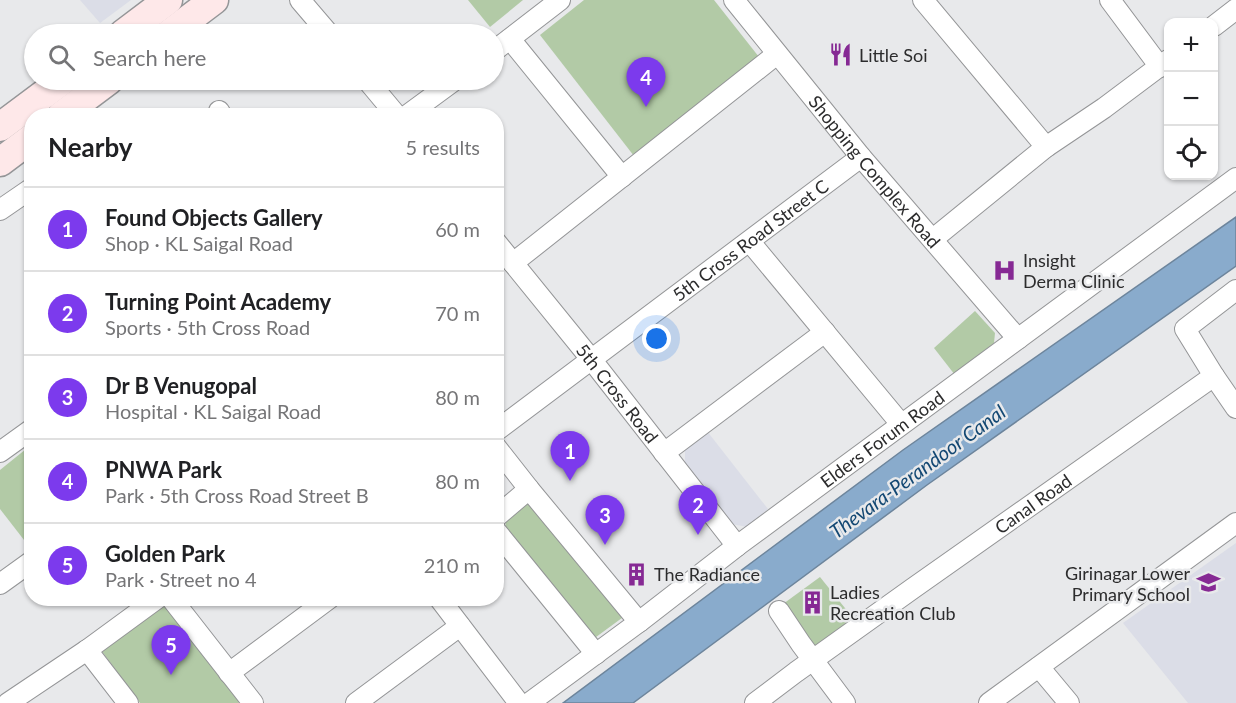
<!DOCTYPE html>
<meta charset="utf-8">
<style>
body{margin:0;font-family:Lato,sans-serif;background:#f2f2f2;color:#202124}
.controls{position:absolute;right:18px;top:18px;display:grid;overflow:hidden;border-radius:12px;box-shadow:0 2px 4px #0004}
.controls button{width:54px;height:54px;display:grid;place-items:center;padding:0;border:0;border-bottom:2px solid #e0e0e0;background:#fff;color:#202124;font:30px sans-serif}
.you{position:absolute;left:657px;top:339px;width:21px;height:21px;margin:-15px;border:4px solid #fff;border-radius:50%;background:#1a73e8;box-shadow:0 0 0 9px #1a73e833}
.badge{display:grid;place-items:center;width:39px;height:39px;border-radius:50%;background:#7c3aed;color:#fff;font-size:20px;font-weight:700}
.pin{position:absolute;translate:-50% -50px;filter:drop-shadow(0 2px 3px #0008)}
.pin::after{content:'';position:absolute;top:32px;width:21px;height:18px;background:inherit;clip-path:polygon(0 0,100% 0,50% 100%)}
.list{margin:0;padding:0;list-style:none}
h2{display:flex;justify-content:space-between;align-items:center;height:78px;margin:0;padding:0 24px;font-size:26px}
h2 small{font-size:20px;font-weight:400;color:#757577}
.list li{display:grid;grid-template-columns:39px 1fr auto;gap:18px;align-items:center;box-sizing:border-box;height:84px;padding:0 24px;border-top:2px solid #e0e0e0}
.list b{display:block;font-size:22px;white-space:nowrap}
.list p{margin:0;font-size:20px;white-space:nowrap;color:#757577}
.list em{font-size:20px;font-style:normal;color:#757577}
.icon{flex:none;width:33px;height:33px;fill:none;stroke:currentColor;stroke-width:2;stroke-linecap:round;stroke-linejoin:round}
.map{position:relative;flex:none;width:1236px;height:703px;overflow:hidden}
.search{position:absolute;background:#fff;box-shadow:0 2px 4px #0004;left:24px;top:24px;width:480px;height:66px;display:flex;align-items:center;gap:15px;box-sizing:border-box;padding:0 21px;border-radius:33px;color:#757577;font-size:22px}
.panel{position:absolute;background:#fff;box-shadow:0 2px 4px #0004;left:24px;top:108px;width:480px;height:498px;border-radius:24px}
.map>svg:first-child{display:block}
</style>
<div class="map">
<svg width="1236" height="703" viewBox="0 0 1236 703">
<rect width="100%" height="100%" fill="#e8e9eb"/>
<g fill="#dbdde7">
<polygon points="80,0 131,0 100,23"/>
<polygon points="707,431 768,509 748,527 731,524 685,463 685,448"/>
<polygon points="1236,543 1236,703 1188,703 1123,623"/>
</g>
<g fill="#b2caa6">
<polygon points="468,0 523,0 490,27"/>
<polygon points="584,0 714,0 759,57 634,156 540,35"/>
<polygon points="975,311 995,333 994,343 955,375 934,348"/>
<polygon points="31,445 31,549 0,509 0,470"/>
<polygon points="530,498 626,615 592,640 508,537 505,521"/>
<polygon points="820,577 857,623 816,651 783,604"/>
<polygon points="167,601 241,701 238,703 140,703 101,650"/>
</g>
<polygon fill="#89abcc" stroke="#6d859c" stroke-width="1.5" points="1236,217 1236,266 927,485 633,703 563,703 903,450"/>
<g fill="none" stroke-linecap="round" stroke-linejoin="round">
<defs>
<g id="street">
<polyline points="300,0 329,34"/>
<path id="s1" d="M 734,0 L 861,157 L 1018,339"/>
<polyline points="923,0 1046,147"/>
<polyline points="1110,0 1160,67"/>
<polyline points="1214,26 1236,9"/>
<polyline points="510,39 622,177"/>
<polyline points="494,51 560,0"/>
<polyline points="367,80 397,116"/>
<polyline points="219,111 222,116"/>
<polyline points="406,116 455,80"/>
<polyline points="0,210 32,188"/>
<polyline points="933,239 1046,147 1104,108 1168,60"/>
<path id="s2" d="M 496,242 L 591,359 L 737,546"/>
<polyline points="750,242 901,424"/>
<polyline points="513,263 777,54"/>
<polyline points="1214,376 1236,408"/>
<path id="s3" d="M 496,431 L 861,157"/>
<polyline points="496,447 529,489 639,622"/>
<polyline points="0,452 32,429"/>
<polyline points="664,453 825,332"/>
<polyline points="496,517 529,489"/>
<polyline points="496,531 596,654"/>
<polyline points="0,584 32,561"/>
<polyline points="171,598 253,703"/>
<polyline points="439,598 519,703"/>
<polyline points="779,611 801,644 845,703"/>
<polyline points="87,650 128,703"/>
<polyline points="1039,667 1069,703"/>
<polyline points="229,673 330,598"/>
<polyline points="8,703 87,650 158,598"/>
<polyline points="356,703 460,626"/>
<path id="s4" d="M 529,703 L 639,622 L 737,546 L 1236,178"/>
<path id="s5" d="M 755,703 L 796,672 L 912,589 L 1214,376 L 1185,329 L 1236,290"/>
<polyline points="989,703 1236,523"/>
</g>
<g id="secondary">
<polyline points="123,34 168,0"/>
<polyline points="169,34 214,0"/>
<polyline points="61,116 109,80"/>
<polyline points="0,127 63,80"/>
<polyline points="0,162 32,138"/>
</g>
</defs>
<use href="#street" stroke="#949597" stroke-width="22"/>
<use href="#secondary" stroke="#949597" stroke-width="31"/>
<use href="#street" stroke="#fff" stroke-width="20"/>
<use href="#secondary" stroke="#fee8e9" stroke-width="28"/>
</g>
<defs>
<symbol id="restaurant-bare" viewBox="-9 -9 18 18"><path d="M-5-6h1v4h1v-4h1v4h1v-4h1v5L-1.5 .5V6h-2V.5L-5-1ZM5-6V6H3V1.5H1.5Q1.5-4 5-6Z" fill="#862994" stroke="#e8e9eb" stroke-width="2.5" paint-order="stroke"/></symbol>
<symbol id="hospital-bare" viewBox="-9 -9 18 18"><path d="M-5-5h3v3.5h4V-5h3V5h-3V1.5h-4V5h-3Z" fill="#862994" stroke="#e8e9eb" stroke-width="2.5" paint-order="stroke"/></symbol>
<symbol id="building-bare" viewBox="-9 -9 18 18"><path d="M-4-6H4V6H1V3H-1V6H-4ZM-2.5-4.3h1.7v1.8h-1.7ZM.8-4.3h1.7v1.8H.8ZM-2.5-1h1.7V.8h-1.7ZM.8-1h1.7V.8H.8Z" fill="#862994" stroke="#e8e9eb" stroke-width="2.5" paint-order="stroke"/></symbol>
<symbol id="school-bare" viewBox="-9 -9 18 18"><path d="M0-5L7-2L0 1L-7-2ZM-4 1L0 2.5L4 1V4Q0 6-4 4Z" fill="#862994" stroke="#e8e9eb" stroke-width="2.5" paint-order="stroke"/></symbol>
</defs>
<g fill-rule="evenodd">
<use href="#restaurant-bare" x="824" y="38" width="33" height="33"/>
<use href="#hospital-bare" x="988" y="254" width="33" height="33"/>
<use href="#building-bare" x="620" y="558" width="33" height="33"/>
<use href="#school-bare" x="1192" y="566" width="33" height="33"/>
<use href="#building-bare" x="796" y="586" width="33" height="33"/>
</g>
<g text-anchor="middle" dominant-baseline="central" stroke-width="5" stroke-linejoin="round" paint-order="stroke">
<g font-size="18" fill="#2c2c2d" stroke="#e8e9eb" text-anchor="start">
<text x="859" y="55">Little Soi</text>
<text x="1023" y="260">Insight<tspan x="1023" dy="21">Derma Clinic</tspan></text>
<text x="1190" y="573" text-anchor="end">Girinagar Lower<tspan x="1190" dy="21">Primary School</tspan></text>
<text x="654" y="574">The Radiance</text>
<text x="830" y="592">Ladies<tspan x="830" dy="21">Recreation Club</tspan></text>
</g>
<g font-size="18" fill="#2c2c2d" stroke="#e8e9eb">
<text stroke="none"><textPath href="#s1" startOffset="222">Shopping Complex Road</textPath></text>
<text stroke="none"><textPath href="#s3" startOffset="318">5th Cross Road Street C</textPath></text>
<text stroke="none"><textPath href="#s2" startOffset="194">5th Cross Road</textPath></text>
<text stroke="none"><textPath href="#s4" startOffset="441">Elders Forum Road</textPath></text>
<text stroke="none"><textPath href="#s5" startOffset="342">Canal Road</textPath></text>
</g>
<g font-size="20" font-style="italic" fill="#134873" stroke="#e8e9eb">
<text transform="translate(917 471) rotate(-36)">Thevara-Perandoor Canal</text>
</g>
</g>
</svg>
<div class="controls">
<button>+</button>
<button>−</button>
<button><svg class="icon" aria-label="locate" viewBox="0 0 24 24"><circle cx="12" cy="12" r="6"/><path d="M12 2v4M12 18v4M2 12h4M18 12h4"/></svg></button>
</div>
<div class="you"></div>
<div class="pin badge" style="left:570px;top:481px">1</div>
<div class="pin badge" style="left:698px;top:535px">2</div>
<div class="pin badge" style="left:605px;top:545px">3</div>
<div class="pin badge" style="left:646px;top:107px">4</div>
<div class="pin badge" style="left:171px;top:675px">5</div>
<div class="search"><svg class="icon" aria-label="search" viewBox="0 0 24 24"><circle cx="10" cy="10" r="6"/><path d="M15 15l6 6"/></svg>Search here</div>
<section class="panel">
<h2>Nearby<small>5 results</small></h2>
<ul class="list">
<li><span class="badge">1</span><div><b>Found Objects Gallery</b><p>Shop · KL Saigal Road</p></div><em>60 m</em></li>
<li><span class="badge">2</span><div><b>Turning Point Academy</b><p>Sports · 5th Cross Road</p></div><em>70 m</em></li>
<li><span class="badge">3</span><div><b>Dr B Venugopal</b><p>Hospital · KL Saigal Road</p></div><em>80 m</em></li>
<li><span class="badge">4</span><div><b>PNWA Park</b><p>Park · 5th Cross Road Street B</p></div><em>80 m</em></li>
<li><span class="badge">5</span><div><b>Golden Park</b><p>Park · Street no 4</p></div><em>210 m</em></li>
</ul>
</section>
</div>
